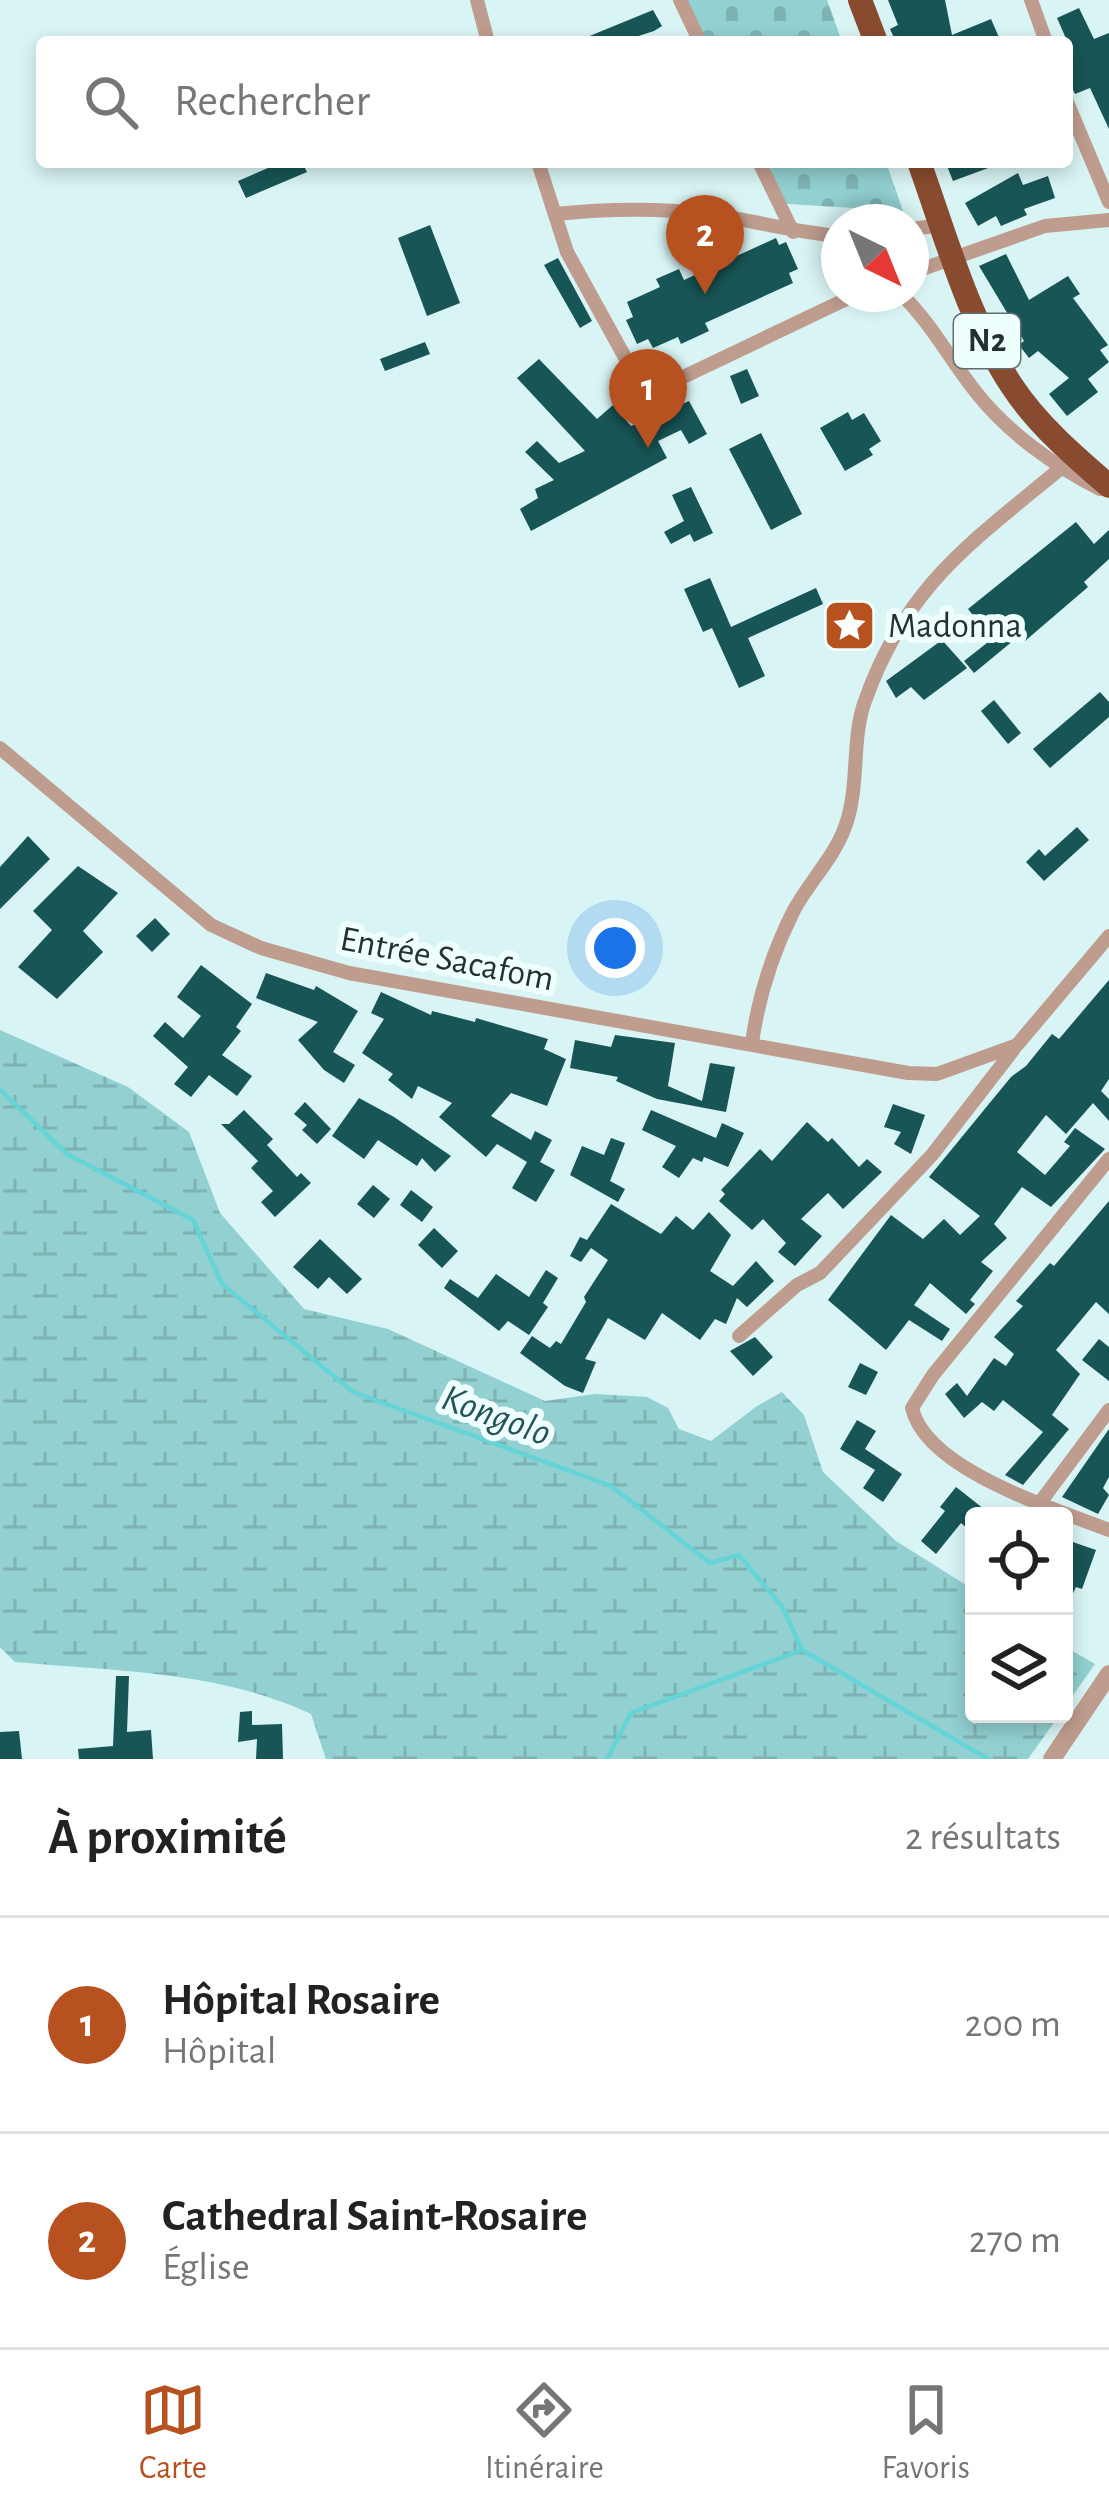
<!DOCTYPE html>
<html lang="fr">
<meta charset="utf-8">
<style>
body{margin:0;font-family:"Alegreya Sans",sans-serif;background:#f2f2f2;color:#222}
.controls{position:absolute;right:36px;bottom:36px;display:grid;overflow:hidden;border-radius:12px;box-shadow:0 6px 18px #0003}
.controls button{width:108px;height:108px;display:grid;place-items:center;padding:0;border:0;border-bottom:3px solid #e0e0e0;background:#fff;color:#222;font:60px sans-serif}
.compass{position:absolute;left:821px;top:204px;width:108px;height:108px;border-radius:50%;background:#fff;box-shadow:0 6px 18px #0003;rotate:137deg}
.you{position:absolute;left:615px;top:948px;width:42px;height:42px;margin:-30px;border:9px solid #fff;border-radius:50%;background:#1a73e8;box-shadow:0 0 0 18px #1a73e833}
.badge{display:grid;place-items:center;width:78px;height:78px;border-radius:50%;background:#b75220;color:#fff;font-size:39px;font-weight:700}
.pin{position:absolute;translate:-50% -99px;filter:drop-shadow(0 3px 6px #0008)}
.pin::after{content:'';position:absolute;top:63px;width:42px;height:36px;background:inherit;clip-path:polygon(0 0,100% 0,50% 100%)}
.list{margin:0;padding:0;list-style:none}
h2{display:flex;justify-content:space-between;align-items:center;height:156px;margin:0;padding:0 48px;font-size:51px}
h2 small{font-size:39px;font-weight:400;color:#767676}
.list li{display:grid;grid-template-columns:78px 1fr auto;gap:36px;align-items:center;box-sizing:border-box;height:216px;padding:0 48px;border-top:3px solid #e0e0e0}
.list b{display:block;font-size:45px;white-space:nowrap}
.list p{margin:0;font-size:39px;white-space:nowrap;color:#767676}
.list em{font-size:39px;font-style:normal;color:#767676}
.icon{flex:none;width:66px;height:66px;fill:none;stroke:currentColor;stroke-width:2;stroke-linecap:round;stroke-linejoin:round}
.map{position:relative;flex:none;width:1109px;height:1759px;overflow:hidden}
.search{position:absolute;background:#fff;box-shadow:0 6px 18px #0003;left:36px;right:36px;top:36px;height:132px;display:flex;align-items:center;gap:30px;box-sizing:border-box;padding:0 42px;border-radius:12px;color:#767676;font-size:45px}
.sheet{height:588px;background:#fff}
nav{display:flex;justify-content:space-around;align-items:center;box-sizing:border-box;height:168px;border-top:3px solid #e0e0e0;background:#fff;font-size:33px;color:#767676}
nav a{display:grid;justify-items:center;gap:6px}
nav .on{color:#b75220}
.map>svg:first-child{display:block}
</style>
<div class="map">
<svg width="1109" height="1759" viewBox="0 0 1109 1759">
<defs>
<pattern id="wetland-marsh" width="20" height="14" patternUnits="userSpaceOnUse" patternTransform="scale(3)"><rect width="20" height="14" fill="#92d0d1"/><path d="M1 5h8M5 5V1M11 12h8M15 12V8" fill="none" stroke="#7eb3b4"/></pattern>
<pattern id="cemetery-stones" width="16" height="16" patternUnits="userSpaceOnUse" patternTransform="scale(3)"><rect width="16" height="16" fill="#92d0d1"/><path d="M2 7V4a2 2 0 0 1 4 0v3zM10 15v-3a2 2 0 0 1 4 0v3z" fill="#7eb3b4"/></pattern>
</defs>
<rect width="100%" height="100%" fill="#d9f4f4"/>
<g fill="url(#wetland-marsh)">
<path d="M 0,1030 L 128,1087 L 189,1132 L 220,1213 L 304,1309 L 388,1329 L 545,1401 L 595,1394 L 647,1397 L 668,1408 L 679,1429 L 711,1441 L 757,1406 L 782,1392 L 804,1415 L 823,1472 L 896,1541 L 974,1590 L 974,1714 L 1060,1714 L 1028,1759 L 326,1759 L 311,1714 C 221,1671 113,1671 15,1662 L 0,1647 Z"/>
<polygon points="1064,1646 1095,1664 1064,1708"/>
</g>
<g fill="url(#cemetery-stones)">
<polygon points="686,0 827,0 842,42 704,42"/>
<polygon points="755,162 886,162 903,211 772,203"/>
</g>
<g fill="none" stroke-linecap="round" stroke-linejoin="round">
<g stroke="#65d4d6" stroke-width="4.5">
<polyline points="0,1090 67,1154 193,1220 222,1284 353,1392 611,1486 710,1563 739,1555 783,1608 802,1650 988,1759"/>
<polyline points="607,1759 631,1713 802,1650"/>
</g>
</g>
<g fill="#185556">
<polygon points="888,0 945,0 952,35 991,19 1001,42 896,42 890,29 898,25"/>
<polygon points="1079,8 1094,39 1109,33 1109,129 1090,88 1075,94 1067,78 1067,52 1071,50 1057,18"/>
<polygon points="653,10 662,26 654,31 620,42 575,42"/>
<polygon points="282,162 302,162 307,172 246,198 238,181"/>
<polygon points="957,162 999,162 999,164 953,181 947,166"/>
<polygon points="1018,173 1023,185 1048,176 1055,198 1024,209 1027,215 1001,226 996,216 978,226 965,203"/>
<polygon points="430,225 460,303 427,316 398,238"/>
<polygon points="776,238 779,245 786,242 798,269 789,273 793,283 705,323 709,331 681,344 678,337 653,348 648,339 637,344 626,320 633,317 627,302 660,287 656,279 679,269 684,280"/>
<polygon points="1006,254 1029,300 1068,276 1080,294 1073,298 1108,345 1100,350 1109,362 1088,379 1098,392 1067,416 1049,394 1069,378 1038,351 1029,358 1019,345 1024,341 979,266"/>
<polygon points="558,258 592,321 580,328 544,265"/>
<polygon points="425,342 430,354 385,371 380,359"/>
<polygon points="539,359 597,419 613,405 631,426 689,401 707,434 689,444 681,430 658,441 667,458 531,531 520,509 538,498 535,489 554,480 525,452 537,441 559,463 585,451 517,378"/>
<polygon points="747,369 759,396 741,404 730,376"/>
<polygon points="848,412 852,420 864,413 881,441 869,449 873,455 845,471 820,428"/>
<polygon points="761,433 802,514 771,530 729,449"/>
<polygon points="691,487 713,533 694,542 690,534 671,544 664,532 684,521 672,495"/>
<polygon points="1076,522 1094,544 1109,530 1109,559 1084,582 1088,587 1025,641 1020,635 974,673 964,661 992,639 968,609"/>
<polygon points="710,578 731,627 816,588 823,604 748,638 765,676 739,688 712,628 703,632 684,589"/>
<polygon points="942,640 967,668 924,700 911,687 896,698 886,681"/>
<polygon points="1100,692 1109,702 1109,717 1050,768 1033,749"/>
<polygon points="994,700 1021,733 1008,744 981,711"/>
<polygon points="1077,827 1089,840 1044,881 1026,862 1039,849 1045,856"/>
<polygon points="28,836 50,859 0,909 0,867"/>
<polygon points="78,866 118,893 83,931 103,952 57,999 18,967 52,930 33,911"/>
<polygon points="155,918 170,934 152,952 136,936"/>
<polygon points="201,965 252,1004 236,1027 241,1031 222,1055 252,1076 237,1096 209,1075 191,1097 174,1084 188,1067 153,1036 165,1022 183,1038 201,1016 177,997"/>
<polygon points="266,973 314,990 316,986 358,1011 333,1052 355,1065 344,1083 324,1070 298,1040 318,1022 256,998"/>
<polygon points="1109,980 1109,1079 1101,1091 1109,1099 1109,1121 1093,1103 1066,1134 1046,1115 1017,1152 1045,1175 1070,1146 1064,1142 1075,1128 1105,1149 1051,1207 1022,1187 994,1224 1007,1238 981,1262 993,1271 970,1300 975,1304 966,1314 930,1283 914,1305 950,1329 942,1341 909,1320 886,1350 828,1300 891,1215 923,1239 944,1219 960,1235 980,1216 929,1177 1011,1077 1026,1066 1052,1034 1059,1039"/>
<polygon points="381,992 431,1015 432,1011 475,1022 476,1018 548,1039 544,1049 566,1059 547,1106 511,1093 491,1116 531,1140 535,1131 552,1140 540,1162 555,1170 536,1202 512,1188 527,1162 497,1144 486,1157 439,1117 452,1103 418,1086 412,1099 388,1080 393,1074 362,1053 384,1019 371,1013"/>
<polygon points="615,1035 675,1043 668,1086 702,1101 710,1063 735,1067 726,1112 657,1099 616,1081 618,1077 570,1068 575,1040 611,1047"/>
<polygon points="359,1098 394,1117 451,1156 435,1172 422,1158 417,1166 378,1140 364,1159 332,1136"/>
<polygon points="305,1102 331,1129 317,1144 302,1130 307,1125 294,1114"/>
<polygon points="893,1104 925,1115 911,1154 894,1144 901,1132 884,1127"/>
<polygon points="244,1110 273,1139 267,1145 297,1177 301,1173 311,1183 275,1217 261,1202 273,1191 251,1168 258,1161 221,1124 229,1124"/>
<polygon points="651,1110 716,1138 722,1123 744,1133 728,1167 704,1157 702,1162 693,1158 679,1178 662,1167 676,1146 642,1130"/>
<polygon points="807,1122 828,1142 832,1138 859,1167 867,1159 882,1172 843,1209 828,1193 801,1219 822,1236 795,1266 778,1252 786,1243 763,1219 752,1230 719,1201 725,1194 721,1190 760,1149 772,1161"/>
<polygon points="611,1138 625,1143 610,1181 625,1189 618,1202 570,1175 582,1146 604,1155"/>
<polygon points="373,1185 390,1199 374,1218 357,1204"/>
<polygon points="411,1190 433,1207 422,1222 400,1205"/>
<polygon points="1109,1201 1109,1314 1096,1302 1056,1350 1080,1374 1052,1415 1069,1429 1023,1485 1005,1475 1043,1432 1003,1400 994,1411 982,1402 964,1418 945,1394 957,1383 967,1396 994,1358 1006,1366 1014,1354 994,1337 1023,1306 1016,1301 1050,1263 1054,1266"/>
<polygon points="611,1204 661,1234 676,1216 693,1230 709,1212 731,1235 710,1271 733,1286 756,1261 774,1281 747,1307 737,1298 726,1324 715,1319 700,1340 662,1313 645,1340 608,1318 585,1359 596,1362 583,1393 565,1386 520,1353 532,1336 550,1348 556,1341 561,1344 586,1302 584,1297 608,1260 591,1248 581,1262 570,1256 580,1237 587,1240"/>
<polygon points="434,1228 458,1251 442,1268 418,1245"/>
<polygon points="320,1239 362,1279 347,1294 329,1277 318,1289 293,1267"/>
<polygon points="546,1270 558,1278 543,1303 548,1307 529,1335 508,1321 499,1331 444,1288 450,1279 478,1298 496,1274 529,1297"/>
<polygon points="755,1337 773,1357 753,1376 730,1351"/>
<polygon points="1099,1339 1109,1347 1109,1381 1082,1360"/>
<polygon points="860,1363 878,1372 866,1395 848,1387"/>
<polygon points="857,1420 876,1431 865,1449 902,1474 883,1502 863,1488 875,1470 840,1449"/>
<polygon points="1109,1429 1109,1477 1103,1488 1109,1495 1098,1514 1062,1497"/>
<polygon points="956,1487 984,1509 974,1516 968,1529 961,1523 936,1554 921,1541 945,1511 940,1507"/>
<polygon points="1067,1540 1096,1550 1082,1589 1076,1587 1064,1612"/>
<polygon points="116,1676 129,1676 127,1732 151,1730 153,1759 79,1759 78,1749 113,1746"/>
<polygon points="252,1711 252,1725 282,1724 283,1759 256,1759 257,1739 238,1742 240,1712"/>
<polygon points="19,1731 22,1759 0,1759 0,1732"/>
</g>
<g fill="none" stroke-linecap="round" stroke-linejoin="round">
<g stroke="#be9c8e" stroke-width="14">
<polyline points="477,0 488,42"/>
<polyline points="680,0 700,42"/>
<polyline points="1031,0 1046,42"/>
<polyline points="1067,102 1109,202"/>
<polyline points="538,162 567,252 627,361 649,374 681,378 857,294"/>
<polyline points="759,162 793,232"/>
<path d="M 555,214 C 603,209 659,208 707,214 C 752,220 794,232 839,236"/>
<polyline points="911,229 942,225"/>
<polyline points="911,273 1045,226 1109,220"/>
<path d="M 901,294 C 931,323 949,358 975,391 C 1007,432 1054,466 1100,489"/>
<polyline points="0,748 211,925 261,948 349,973 908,1073 937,1074 1017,1045 1109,936"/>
<path d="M 752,1043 C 758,999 773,952 793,912 C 808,883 834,858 845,827 C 860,787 851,738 865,701 C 906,585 971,543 1061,468"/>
<path d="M 1109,1159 L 933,1375 L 912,1408 C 926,1470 1055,1509 1109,1530"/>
<polyline points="739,1336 797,1285 820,1273 932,1155 1014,1049"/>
<polyline points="1039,1504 1109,1410"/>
</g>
<polyline stroke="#be9c8e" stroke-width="18" points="1052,1759 1109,1674"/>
<g stroke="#894b30" stroke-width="24">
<polyline points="860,0 876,42"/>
<path d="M 919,162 C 946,237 968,319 1012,386 C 1037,424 1074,456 1109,486"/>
</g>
</g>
<defs>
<symbol id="sight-square" viewBox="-11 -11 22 22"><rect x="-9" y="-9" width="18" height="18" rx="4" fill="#b75220" stroke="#effffe"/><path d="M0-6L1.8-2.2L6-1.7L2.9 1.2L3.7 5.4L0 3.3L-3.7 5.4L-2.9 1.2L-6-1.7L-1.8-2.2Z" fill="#fff"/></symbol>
</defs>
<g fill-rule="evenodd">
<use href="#sight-square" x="820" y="596" width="59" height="59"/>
</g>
<g text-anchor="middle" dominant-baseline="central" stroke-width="12" stroke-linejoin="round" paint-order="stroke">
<rect fill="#effffe" stroke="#626e6e" stroke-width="3" x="954" y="314" width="66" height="54" rx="9"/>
<g font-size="33" font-weight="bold" fill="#263030">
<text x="987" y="341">N2</text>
</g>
<g font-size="36" fill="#263030" stroke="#effffe" text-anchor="start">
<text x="888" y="626">Madonna</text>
</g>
<g font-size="36" fill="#263030" stroke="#effffe">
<text transform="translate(447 959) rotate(11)">Entrée Sacafom</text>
</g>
<g font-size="39" font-style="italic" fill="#245455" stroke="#effffe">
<text transform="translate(496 1416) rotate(20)">Kongolo</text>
</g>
</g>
</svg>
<div class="controls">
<button><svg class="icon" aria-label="locate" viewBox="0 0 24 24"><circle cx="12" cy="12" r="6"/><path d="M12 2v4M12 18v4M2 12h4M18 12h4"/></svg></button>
<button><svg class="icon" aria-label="layers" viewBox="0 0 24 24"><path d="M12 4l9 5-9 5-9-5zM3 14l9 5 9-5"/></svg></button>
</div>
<svg class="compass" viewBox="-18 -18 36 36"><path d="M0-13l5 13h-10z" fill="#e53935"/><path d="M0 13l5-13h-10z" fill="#767676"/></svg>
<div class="you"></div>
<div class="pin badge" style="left:648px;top:448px">1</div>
<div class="pin badge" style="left:705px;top:294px">2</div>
<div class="search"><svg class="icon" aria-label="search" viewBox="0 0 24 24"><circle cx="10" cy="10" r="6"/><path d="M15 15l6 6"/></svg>Rechercher</div>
</div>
<section class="sheet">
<h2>À proximité<small>2 résultats</small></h2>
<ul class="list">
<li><span class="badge">1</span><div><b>Hôpital Rosaire</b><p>Hôpital</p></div><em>200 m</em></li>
<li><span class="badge">2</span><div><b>Cathedral Saint-Rosaire</b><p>Église</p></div><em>270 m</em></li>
</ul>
</section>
<nav>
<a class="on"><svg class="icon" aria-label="map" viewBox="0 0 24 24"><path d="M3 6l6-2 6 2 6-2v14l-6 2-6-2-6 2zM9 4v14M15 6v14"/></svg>Carte</a>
<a><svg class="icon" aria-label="directions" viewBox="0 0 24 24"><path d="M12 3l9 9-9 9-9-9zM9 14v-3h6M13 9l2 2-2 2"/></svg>Itinéraire</a>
<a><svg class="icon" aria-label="saved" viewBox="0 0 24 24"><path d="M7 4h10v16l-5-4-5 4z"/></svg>Favoris</a>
</nav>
